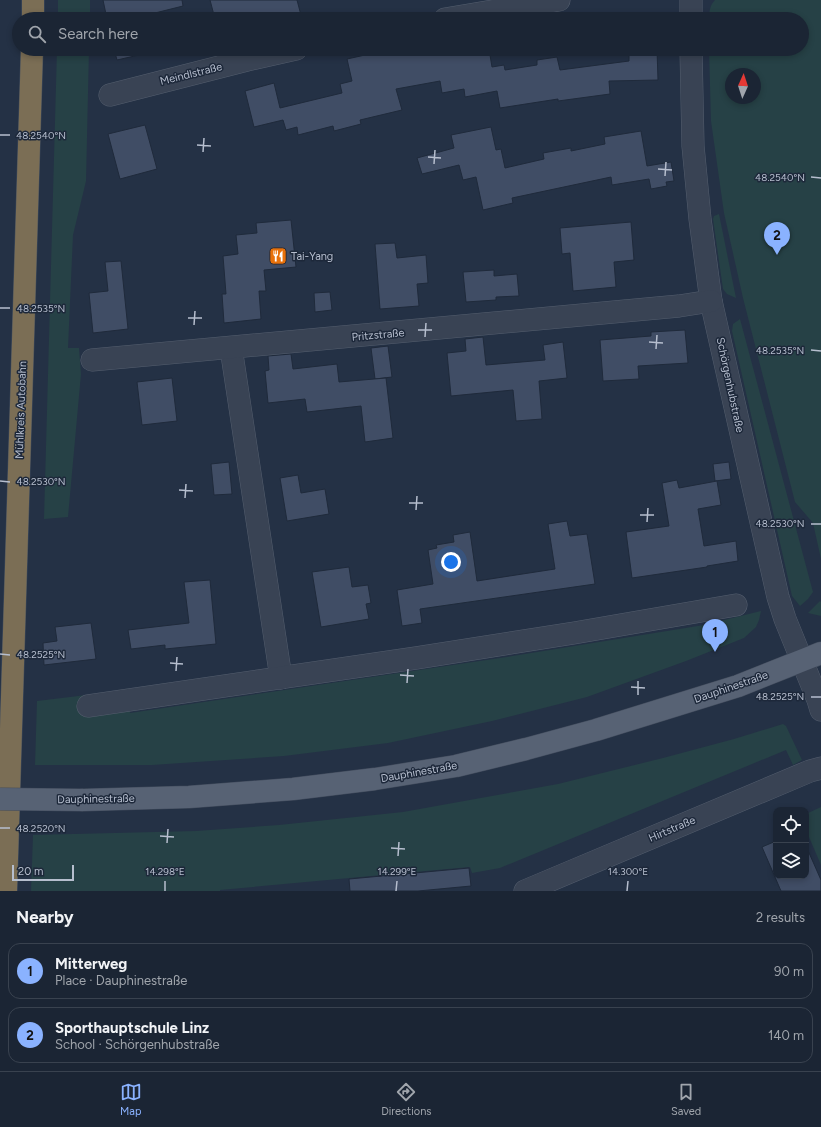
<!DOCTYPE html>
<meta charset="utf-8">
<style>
body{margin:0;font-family:Figtree,sans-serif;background:#283140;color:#f1f3f6}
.controls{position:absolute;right:12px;bottom:12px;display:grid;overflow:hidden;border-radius:8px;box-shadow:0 2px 6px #0003}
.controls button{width:36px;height:36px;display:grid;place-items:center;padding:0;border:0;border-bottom:1px solid #39424f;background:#1b2534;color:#f1f3f6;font:20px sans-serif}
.compass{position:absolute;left:725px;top:68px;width:36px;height:36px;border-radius:50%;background:#1b2534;box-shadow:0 2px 6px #0003;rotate:3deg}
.scale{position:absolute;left:12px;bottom:10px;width:62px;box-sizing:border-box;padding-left:4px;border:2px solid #b6bece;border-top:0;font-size:11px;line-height:14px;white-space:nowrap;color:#b6bece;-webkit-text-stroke:3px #1d283a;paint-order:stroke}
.you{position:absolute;left:451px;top:562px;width:14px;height:14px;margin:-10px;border:3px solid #fff;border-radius:50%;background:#1a73e8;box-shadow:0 0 0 6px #1a73e833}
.badge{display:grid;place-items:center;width:26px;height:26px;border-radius:50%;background:#8ab2ff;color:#111;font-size:13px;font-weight:700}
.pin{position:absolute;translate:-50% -33px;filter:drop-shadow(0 1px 2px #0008)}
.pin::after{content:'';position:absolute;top:21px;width:14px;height:12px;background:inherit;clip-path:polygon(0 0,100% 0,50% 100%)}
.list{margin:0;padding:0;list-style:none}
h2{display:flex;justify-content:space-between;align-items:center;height:52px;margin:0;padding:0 16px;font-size:17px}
h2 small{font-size:13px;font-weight:400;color:#a0a5ac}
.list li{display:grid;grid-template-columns:26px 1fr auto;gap:12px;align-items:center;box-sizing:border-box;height:56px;margin:0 8px 8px;padding:0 8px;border:1px solid #39424f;border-radius:12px}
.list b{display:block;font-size:15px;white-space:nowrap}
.list p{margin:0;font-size:13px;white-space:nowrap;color:#a0a5ac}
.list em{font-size:13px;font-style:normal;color:#a0a5ac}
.icon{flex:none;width:22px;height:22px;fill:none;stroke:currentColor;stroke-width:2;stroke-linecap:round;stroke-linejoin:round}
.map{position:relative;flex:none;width:821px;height:891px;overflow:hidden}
.search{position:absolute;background:#1b2534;box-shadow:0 2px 6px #0003;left:12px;right:12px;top:12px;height:44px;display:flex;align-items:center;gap:10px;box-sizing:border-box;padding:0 14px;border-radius:22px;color:#a0a5ac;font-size:15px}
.sheet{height:180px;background:#1b2534}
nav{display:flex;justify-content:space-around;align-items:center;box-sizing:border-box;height:56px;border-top:1px solid #39424f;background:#1b2534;font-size:11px;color:#a0a5ac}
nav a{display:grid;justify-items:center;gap:2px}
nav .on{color:#8ab2ff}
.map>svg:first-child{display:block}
</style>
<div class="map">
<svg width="821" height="891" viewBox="0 0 821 891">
<rect width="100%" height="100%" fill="#243145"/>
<g fill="#264146" fill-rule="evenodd">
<rect x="58" y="0" width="32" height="19"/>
<path d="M 715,0 L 821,0 L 821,559 L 813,523 L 795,502 L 743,298 L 724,213 L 711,121 L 709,49 L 802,49 L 802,19 L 709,19 C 709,12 710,5 715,0 ZM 731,74 L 755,74 L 755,98 L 731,98 Z"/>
<polygon points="57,49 89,49 86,181 73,235 68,348 79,348 81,374 68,517 44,519"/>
<polygon points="719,214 736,298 727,294 723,289 713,219 714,216"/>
<polygon points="740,319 813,592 808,599 800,606 792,596 732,331 733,324"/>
<polygon points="820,601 821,602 821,616 808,613"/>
<polygon points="761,611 759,620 756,627 744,638 686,661 587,697 492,721 388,743 284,756 152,765 35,765 37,701 128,690 130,713 500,658 704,625"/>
<polygon points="783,724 786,726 802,760 793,765 786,750 500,868 472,873 470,867 220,890 220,891 31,891 33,835 196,831 279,825 403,812 558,784 663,758 734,739"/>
<polygon points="821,807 821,865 806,830 806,814"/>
</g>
<g fill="#404d65" stroke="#1f2a3b">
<polygon points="103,0 182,0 183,6 143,16 144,19 107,19"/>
<polygon points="210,0 297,0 302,19 215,19"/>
<polygon points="114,49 151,49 152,52 117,60"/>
<polygon points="392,49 489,49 492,67 504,65 505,70 537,65 537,60 557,57 560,70 629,61 629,49 657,49 658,80 609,81 610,94 558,101 558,99 500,108 497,91 465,97 464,89 442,93 440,81 396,89 402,110 360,120 361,124 334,131 333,126 298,135 297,127 286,130 283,120 254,127 245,91 274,83 280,108 342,93 340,84 352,81 347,59"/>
<polygon points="145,125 157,169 120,179 108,134"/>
<polygon points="491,127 496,150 501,149 505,168 544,159 543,153 571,148 571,151 605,144 604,137 641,131 647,166 671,162 674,181 666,182 667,186 651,189 649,179 612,185 611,177 512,198 513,203 483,210 476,177 463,180 459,165 422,174 417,158 454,148 451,135"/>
<polygon points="291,220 296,267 264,270 266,291 259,291 261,319 224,323 222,294 226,294 223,256 238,254 236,235 257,233 256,223"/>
<polygon points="631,222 634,260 614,262 616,287 573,291 570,253 562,254 560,228"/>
<polygon points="395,243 397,258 426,255 428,283 417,284 419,306 380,309 375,244"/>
<polygon points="121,261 128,329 93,333 89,293 108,291 105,262"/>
<polygon points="494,270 494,276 517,274 519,296 496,297 496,300 466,302 463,272"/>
<polygon points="330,292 332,310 315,312 314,293"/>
<polygon points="685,330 688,363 638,366 639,379 603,381 600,340 651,336 651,332"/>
<polygon points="483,337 486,365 545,360 543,345 563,342 567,378 539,381 542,419 516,421 513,390 451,396 447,353 466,351 465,339"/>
<polygon points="388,346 392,377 375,379 371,348"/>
<polygon points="291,354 293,369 337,364 339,382 386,378 393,438 365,442 361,406 307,412 305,399 268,403 265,371 269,370 268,356"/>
<polygon points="172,378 177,421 142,425 137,382"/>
<polygon points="229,462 232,494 214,495 211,464"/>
<polygon points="729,462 731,479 715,481 713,464"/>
<polygon points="298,475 301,493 325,489 329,514 287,521 280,478"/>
<polygon points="677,480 679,488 717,481 721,505 698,509 704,546 736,541 738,561 707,566 707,567 632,578 626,532 669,526 662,483"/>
<polygon points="567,521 570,536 587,534 595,584 420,609 422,623 402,626 397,590 433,584 428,550 437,548 436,545 454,542 453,535 470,532 477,581 555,569 548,524"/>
<polygon points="349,567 352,587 368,585 371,603 366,604 369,619 321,627 312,572"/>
<polygon points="210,580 216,644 165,649 165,645 131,649 128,630 189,623 184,582"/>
<polygon points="91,623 96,659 44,665 43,643 57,641 55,627"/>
<polygon points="776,841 776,876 806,876 806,846 821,880 821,891 781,891 762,847"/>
<polygon points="469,868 471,886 418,891 350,891 349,879"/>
</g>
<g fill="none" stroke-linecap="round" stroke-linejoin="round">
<defs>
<g id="minor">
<polyline points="445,19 559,0"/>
<polyline points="691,19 691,0"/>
<polyline points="691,49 693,146 700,219 711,301 778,597 785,619 818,700 821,710"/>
<polyline points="110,95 247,60 296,49"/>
<polyline points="231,348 281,678"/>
<polyline points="92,360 679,306 711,301"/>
<polyline points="88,706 416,658 574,633 736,605"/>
<polyline points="525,891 810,771 821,768"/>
</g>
<polyline id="major" points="83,800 189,797 293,789 375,779 456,766 526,749 596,730 738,686 821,653"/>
<g id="highway">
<polyline points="33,19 33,0"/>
<polyline points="6,891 32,49"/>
</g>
</defs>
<use href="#minor" stroke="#545e6e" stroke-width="23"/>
<use href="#major" stroke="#424c5d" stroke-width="23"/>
<use href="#highway" stroke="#434e5e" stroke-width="23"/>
<use href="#minor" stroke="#394354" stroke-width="22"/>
<use href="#major" stroke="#576274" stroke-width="22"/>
<use href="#highway" stroke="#7b6e55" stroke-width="22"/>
<defs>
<polyline id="major-bridge" points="0,799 83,800"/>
</defs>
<use href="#major-bridge" stroke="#424c5d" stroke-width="23" stroke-linecap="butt"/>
<use href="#major-bridge" stroke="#576274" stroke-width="22"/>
</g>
<path fill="none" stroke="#b6bece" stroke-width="1.5" d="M 0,135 L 10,135M 197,145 L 211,146M 203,152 L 204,138M 428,157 L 441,158M 434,164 L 435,150M 658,169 L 672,170M 665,176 L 666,162M 811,177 L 821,178M 0,308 L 10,308M 188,318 L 202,318M 194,325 L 195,311M 418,330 L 432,330M 425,337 L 426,323M 649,342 L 663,343M 656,349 L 657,335M 811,350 L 821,351M 0,481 L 10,482M 179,490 L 193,491M 185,498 L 186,484M 409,503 L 423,503M 416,510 L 417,496M 640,515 L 654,515M 647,522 L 648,508M 811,524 L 821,524M 0,654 L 10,655M 170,663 L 183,664M 176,671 L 177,657M 400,675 L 414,676M 407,683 L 408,669M 631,687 L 645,688M 638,695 L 638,681M 811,697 L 821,697M 0,828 L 10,828M 160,836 L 174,837M 167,843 L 168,829M 391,848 L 405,849M 398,856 L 399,842M 165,891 L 165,881M 396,891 L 397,881M 627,891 L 628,881"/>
<defs>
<symbol id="restaurant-square" viewBox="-11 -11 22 22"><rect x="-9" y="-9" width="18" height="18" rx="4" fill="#e8710a" stroke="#1d283a"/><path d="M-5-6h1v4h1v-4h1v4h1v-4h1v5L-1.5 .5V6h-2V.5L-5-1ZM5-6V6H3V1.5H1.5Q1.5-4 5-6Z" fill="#fff"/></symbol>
</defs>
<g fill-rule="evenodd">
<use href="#restaurant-square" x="268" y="246" width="20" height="20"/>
</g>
<g text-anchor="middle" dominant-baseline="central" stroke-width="3" stroke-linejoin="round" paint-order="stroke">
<g font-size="11" fill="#b6bece" stroke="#1d283a">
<text transform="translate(191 74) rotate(-14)">Meindlstraße</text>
<text transform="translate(378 335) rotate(-5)">Pritzstraße</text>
<text transform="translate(730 385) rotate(78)">Schörgenhubstraße</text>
<text transform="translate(21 410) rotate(-88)">Mühlkreis Autobahn</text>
<text transform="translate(731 687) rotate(-19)">Dauphinestraße</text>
<text transform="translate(419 772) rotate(-10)">Dauphinestraße</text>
<text transform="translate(96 799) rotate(-1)">Dauphinestraße</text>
<text transform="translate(672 829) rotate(-23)">Hirtstraße</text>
</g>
<g font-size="11" fill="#b6bece" stroke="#1d283a" text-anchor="start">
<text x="291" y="256">Tai-Yang</text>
</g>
</g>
<g font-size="10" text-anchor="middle" fill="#b6bece" stroke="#1d283a" stroke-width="3" stroke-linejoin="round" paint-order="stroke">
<text x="41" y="139">48.2540°N</text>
<text x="780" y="181">48.2540°N</text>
<text x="41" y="312">48.2535°N</text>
<text x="780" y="354">48.2535°N</text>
<text x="41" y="485">48.2530°N</text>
<text x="780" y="527">48.2530°N</text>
<text x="41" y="658">48.2525°N</text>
<text x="780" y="700">48.2525°N</text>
<text x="41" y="832">48.2520°N</text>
<text x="165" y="875">14.298°E</text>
<text x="397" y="875">14.299°E</text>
<text x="628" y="875">14.300°E</text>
</g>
</svg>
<div class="controls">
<button><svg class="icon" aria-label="locate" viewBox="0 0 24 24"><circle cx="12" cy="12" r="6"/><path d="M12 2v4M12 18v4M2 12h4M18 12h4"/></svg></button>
<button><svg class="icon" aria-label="layers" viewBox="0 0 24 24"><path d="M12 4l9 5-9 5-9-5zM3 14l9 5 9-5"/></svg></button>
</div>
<svg class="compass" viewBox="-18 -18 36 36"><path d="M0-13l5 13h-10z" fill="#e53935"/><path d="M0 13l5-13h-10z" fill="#a0a5ac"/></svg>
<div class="scale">20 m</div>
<div class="you"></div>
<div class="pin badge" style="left:715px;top:652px">1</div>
<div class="pin badge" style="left:777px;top:255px">2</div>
<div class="search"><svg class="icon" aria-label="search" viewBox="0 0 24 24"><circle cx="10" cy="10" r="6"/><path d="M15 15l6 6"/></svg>Search here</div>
</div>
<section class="sheet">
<h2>Nearby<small>2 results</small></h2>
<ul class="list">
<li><span class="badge">1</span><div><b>Mitterweg</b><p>Place · Dauphinestraße</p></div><em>90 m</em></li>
<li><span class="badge">2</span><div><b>Sporthauptschule Linz</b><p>School · Schörgenhubstraße</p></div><em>140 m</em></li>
</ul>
</section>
<nav>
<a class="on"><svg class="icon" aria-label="map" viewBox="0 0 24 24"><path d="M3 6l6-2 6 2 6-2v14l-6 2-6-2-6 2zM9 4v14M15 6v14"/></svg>Map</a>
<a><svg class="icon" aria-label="directions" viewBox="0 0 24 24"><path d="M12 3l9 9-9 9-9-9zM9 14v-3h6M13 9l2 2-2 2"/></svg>Directions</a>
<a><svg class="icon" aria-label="saved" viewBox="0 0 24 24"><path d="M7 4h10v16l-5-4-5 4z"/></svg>Saved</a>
</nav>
